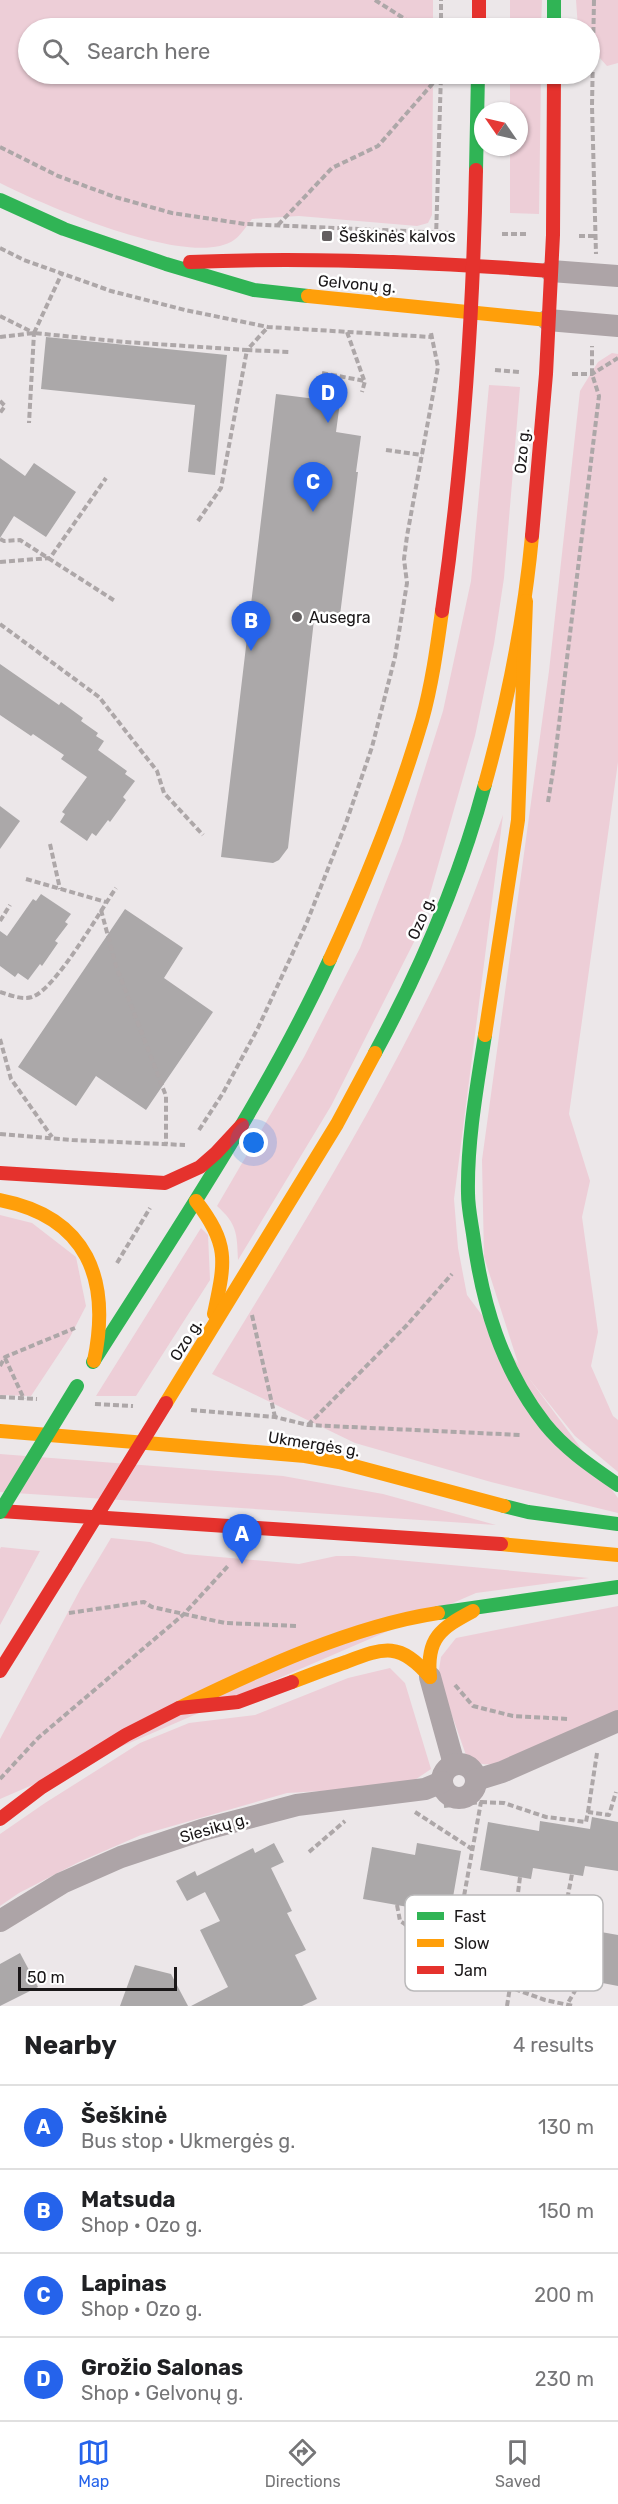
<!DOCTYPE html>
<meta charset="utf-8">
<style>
body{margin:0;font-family:Rubik,sans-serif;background:#f2f2f2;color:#202124}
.compass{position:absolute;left:474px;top:102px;width:54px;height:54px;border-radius:50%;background:#fff;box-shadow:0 2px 4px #0004;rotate:304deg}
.scale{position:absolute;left:18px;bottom:15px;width:159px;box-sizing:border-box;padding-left:6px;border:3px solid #1a1718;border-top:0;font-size:16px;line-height:21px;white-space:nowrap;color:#1a1718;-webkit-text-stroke:4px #fff;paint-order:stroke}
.you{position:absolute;left:254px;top:1143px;width:21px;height:21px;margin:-15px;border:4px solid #fff;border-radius:50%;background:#1a73e8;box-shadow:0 0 0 9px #1a73e833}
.badge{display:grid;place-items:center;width:39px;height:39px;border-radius:50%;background:#2563eb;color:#fff;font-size:20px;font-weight:700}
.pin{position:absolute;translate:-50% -50px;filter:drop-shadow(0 2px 3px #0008)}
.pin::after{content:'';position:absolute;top:32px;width:21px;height:18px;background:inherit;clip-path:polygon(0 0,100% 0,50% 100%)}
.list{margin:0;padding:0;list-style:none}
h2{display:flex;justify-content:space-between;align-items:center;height:78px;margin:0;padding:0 24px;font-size:26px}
h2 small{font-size:20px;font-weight:400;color:#757577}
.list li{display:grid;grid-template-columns:39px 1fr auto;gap:18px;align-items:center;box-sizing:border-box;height:84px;padding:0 24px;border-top:2px solid #e0e0e0}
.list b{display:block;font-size:22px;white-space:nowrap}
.list p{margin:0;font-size:20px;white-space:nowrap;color:#757577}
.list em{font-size:20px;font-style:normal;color:#757577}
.icon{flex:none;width:33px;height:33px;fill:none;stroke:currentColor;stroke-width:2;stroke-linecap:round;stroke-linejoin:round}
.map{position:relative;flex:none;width:618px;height:2006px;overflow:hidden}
.search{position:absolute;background:#fff;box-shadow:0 2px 4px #0004;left:18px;right:18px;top:18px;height:66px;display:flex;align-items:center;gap:15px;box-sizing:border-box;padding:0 21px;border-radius:33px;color:#757577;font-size:22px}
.sheet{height:414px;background:#fff}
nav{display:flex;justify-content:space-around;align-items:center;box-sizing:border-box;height:84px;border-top:2px solid #e0e0e0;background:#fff;font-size:16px;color:#757577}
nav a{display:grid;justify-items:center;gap:3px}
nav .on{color:#2563eb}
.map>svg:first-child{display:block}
</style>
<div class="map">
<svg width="618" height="2006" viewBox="0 0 618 2006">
<rect width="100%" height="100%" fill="#ece7e9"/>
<g fill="#edced7">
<path d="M 0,0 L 433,0 L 433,28 L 28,28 L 28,74 L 433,74 L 432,215 L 428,223 L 417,226 L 299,216 L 252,219 C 247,225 241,235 234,240 C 191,270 44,205 0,183 Z"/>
<polygon points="510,0 542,0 541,28 510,28"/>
<polygon points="576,0 618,0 618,63 607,66 590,47 590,28 578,28"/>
<polygon points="510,74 541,74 539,214 510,213 510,147 519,147 519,111 510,111"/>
<polygon points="612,353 618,354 618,762 569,1114 590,1181 582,1217 598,1332 591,1366 613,1416 618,1420 618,1472 575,1436 519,1366 484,1257 482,1160 549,671 580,391 598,362"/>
<path d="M 489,385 L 520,387 L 504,578 L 494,644 L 475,736 L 419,932 L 331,1106 L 238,1260 C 237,1233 237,1224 217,1206 L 304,1057 L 360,948 L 402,841 L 443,711 L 471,581 Z"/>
<path d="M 503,815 L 454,1199 L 458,1248 L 467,1295 L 618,1498 L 618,1513 L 491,1482 L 355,1443 L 212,1374 C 293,1242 374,1111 441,971 C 465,920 484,867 503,815 Z"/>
<polygon points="0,1215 32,1223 76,1257 86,1306 70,1337 31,1396 0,1395"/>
<polygon points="201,1228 208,1235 210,1280 136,1396 96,1396"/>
<polygon points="0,1454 283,1476 383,1494 496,1525 0,1492"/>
<polygon points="111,1538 150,1542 185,1554 299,1564 336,1556 354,1556 589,1578 476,1593 0,1799 0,1739 81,1588"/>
<polygon points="1,1547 40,1551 0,1625 0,1549"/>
<path d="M 618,1606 L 618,1710 L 494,1764 C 482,1765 474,1764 466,1755 L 438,1676 L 441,1657 L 456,1638 Z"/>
<polygon points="390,1668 405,1683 431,1769 406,1786 287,1793 141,1835 79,1862 19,1893 0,1906 0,1834 45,1803 140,1743 189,1723 255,1715 348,1678"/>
</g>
<g fill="#aba8a9">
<polygon points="46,337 227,355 215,475 188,472 195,405 41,389"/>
<polygon points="276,394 340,402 336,432 361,436 356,472 358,472 339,623 314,620 288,848 279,860 273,863 221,857"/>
<polygon points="0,458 25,476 34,463 76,492 46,537 14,516 0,538"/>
<polygon points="0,664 59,705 61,702 83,718 81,721 98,733 96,736 104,741 98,750 127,771 125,774 135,781 123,797 126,800 110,822 108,820 96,836 92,833 87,841 60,822 65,814 62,812 87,777 61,759 64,755 33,734 31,736 0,715"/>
<polygon points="0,806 20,821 0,849"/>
<polygon points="41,894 71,914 65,922 68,924 55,941 58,943 42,966 40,964 28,980 18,973 15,977 0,966 0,931 7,936 33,899 36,901"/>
<polygon points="125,909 183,948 164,978 213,1012 146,1110 96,1076 76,1106 18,1067"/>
<polygon points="592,1817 618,1822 618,1871 585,1866 583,1876 533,1868 531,1879 480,1870 488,1822 539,1831 540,1821 590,1829"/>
<polygon points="274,1843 284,1862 271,1868 292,1911 287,1913 306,1950 295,1955 317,1999 302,2006 191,2006 228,1987 200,1930 220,1921 205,1892 187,1901 176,1881 195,1871 197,1876 253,1848 255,1853"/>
<polygon points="417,1843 461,1851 452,1903 410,1896 408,1907 363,1899 372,1847 415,1855"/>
<polygon points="601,1932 618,1935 618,1986 592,1981"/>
<polygon points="20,1953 38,1987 0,2006 0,1964"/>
<polygon points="135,1965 171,1974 188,2006 120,2006"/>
</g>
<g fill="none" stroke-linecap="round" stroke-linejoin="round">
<g stroke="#ada7a8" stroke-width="4" stroke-dasharray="6 3" stroke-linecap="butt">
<polyline points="375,0 419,28"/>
<polyline points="594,0 592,106 596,254"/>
<polyline points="441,28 441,0"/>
<polyline points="0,147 58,176 115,197 172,213 245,224 449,233"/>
<polyline points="278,225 332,168 378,146 441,74"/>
<polyline points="502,234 527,234"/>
<polyline points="579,236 597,236"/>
<polyline points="436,238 441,74"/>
<polyline points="0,248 24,260 111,291 185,310 268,327 431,337"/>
<polyline points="0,316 34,333 29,423"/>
<polyline points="347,332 364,380"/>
<polyline points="34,333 62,273"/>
<polyline points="0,337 34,333 125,342 247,350 268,327"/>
<polyline points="495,370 520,372"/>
<polyline points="322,373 365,381 362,392"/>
<polyline points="572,374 592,374 618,358"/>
<polyline points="0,401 5,406 0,413"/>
<polyline points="386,450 422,455"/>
<polyline points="198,521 221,488 247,350 290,352"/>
<polyline points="0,539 4,541 20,540 115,601"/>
<polyline points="0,562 50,558 106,478"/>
<polyline points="0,624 99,697 157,771 164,793 203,835"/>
<polyline points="548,802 554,765 599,396 592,374 592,346"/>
<polyline points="50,844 60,889"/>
<polyline points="26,879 106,902"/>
<polyline points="101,910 116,966 166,1096 166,1144"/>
<polyline points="0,921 10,905"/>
<path d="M 0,992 C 10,995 21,1000 32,997 C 56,989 100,911 116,888"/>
<polyline points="0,1039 11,1079 52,1137"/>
<polyline points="199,1130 223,1093 258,1028 307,922 346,823 372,747 395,657 407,583 404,559 407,536 438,367 431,333"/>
<polyline points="0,1134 72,1140 185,1145"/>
<polyline points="117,1263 150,1208"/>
<polyline points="252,1315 275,1417"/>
<polyline points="5,1358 24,1399"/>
<polyline points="0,1366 5,1357 75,1328"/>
<polyline points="0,1397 37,1399"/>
<polyline points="95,1404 133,1406"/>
<polyline points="191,1410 275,1417 308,1425 521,1435"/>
<polyline points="308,1425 407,1325 452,1274"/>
<polyline points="69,1613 144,1602 152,1607 225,1623 299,1626"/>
<polyline points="455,1685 473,1706 513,1716 569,1719"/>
<polyline points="0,1779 38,1738 184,1614 228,1566"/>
<polyline points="481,1802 504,1803 546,1817 586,1822 588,1812 609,1815 616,1792"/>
<polyline points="444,1806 481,1802 455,1946 464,1964 476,1975 545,2000 573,2006"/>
<polyline points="415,1812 472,1849"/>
<polyline points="588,1812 597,1753"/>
<polyline points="309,1852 345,1821"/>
<polyline points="517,1901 520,1877"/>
<path d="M 397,1905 L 400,1921 C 407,1925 413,1931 419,1935 C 436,1945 472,1952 485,1933 C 487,1930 488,1924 491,1921 C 497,1911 507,1906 517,1901 C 535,1908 560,1912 575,1920 C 609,1936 580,1982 568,2003"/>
<polyline points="564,1916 572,1874"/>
<polyline points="507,2006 510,1987"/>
</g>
<g stroke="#ada4a7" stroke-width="22">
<polyline points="551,271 618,276"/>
<polyline points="548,320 618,326"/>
<polyline points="430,1677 454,1764"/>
<circle cx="459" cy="1781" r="17"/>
<polyline points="476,1780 502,1772 618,1721"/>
<polyline points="0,1921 62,1883 121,1857 202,1830 297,1805 425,1789 442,1782"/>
</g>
<g stroke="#30b455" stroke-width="14">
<polyline points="554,0 554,28"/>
<polyline points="476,170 478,74"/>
<polyline points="0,200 64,229 166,264 254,290 308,296"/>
<path d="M 485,1035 C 477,1086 467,1141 468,1193 C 468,1207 471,1221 473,1234 C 482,1303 501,1368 545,1424 C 565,1449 592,1467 618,1485"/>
<path d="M 375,1053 C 421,968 460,878 485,784"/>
<path d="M 93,1362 C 176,1231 265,1100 330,959"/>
<polyline points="504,1506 528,1512 618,1524"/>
<polyline points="438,1613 618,1587"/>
</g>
<g stroke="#ff9f0a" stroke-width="14">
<polyline points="308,296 548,320"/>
<path d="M 485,784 C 508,701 524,622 532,536"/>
<path d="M 330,959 C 366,881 398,802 422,720 C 432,684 437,647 442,611"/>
<polyline points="485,1035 518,820 526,601"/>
<path d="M 0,1200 C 88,1217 111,1280 94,1361"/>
<path d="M 196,1201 C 230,1245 225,1262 214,1314"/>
<polyline points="166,1403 337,1124 375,1053"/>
<polyline points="0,1431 305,1456 339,1462 504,1506"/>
<polyline points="501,1544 618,1555"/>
<path d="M 430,1677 C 426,1638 441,1628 473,1611"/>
<path d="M 292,1682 C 310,1675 328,1668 346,1662 C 385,1647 400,1642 430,1677"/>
<path d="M 179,1708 C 257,1670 352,1626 438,1613"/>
</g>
<g stroke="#e5322d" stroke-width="14">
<polyline points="479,0 479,28"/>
<path d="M 190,262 C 311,257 431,262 551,271"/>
<polyline points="532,536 546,374 553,235 554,74"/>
<path d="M 442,611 C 463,465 473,318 476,170"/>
<polyline points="0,1173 165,1183 200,1167 216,1153 242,1125"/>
<polyline points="0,1511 501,1544"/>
<polyline points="0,1671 65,1567"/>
<polyline points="0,1819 42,1787 126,1735 179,1708 238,1702 292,1682"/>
</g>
<polyline stroke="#30b455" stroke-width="14" points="0,1512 77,1386"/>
<polyline stroke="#e5322d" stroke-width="14" points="65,1567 166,1403"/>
</g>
<g fill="#646061" stroke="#fff" stroke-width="2">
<rect x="321" y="230" width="12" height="12" rx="3"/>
<circle cx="297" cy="617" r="6"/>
</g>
<g text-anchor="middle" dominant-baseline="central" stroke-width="5" stroke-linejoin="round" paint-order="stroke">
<g font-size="16" fill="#1a1718" stroke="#fff" text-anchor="start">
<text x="339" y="236">Šeškinės kalvos</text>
<text x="309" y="617">Ausegra</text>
</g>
<g font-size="16" fill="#1a1718" stroke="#fff">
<text transform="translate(357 284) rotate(5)">Gelvonų g.</text>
<text transform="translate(522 451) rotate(-85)">Ozo g.</text>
<text transform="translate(421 918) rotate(-67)">Ozo g.</text>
<text transform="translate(186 1340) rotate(-58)">Ozo g.</text>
<text transform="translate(314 1444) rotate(9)">Ukmergės g.</text>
<text transform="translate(214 1828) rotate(-16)">Siesikų g.</text>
</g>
</g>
<rect x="405" y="1895" width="198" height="96" rx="9" fill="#fff" stroke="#bab9ba" stroke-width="1.5"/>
<rect x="417" y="1912" width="27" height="8" fill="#30b455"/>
<rect x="417" y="1939" width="27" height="8" fill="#ff9f0a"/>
<rect x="417" y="1966" width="27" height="8" fill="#e5322d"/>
<g font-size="16" fill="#1a1718">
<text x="454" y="1922">Fast</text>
<text x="454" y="1949">Slow</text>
<text x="454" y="1976">Jam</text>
</g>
</svg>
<svg class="compass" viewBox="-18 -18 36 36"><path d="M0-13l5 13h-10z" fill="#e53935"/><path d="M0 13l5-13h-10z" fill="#757577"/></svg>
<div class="scale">50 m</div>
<div class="you"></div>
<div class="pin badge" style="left:242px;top:1564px">A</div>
<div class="pin badge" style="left:251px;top:651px">B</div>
<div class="pin badge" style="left:313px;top:512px">C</div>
<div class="pin badge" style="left:328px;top:423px">D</div>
<div class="search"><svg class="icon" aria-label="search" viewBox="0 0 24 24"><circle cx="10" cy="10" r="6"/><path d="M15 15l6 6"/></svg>Search here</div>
</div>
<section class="sheet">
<h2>Nearby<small>4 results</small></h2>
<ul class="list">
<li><span class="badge">A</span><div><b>Šeškinė</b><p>Bus stop · Ukmergės g.</p></div><em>130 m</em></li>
<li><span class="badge">B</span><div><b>Matsuda</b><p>Shop · Ozo g.</p></div><em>150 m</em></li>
<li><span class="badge">C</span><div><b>Lapinas</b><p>Shop · Ozo g.</p></div><em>200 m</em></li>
<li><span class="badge">D</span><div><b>Grožio Salonas</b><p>Shop · Gelvonų g.</p></div><em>230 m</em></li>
</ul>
</section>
<nav>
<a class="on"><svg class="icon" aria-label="map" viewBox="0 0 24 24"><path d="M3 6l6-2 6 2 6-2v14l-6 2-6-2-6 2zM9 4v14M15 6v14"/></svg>Map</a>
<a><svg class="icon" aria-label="directions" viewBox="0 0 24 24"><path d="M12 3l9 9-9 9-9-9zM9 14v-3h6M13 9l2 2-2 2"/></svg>Directions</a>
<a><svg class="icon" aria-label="saved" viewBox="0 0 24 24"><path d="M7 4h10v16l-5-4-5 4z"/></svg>Saved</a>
</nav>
